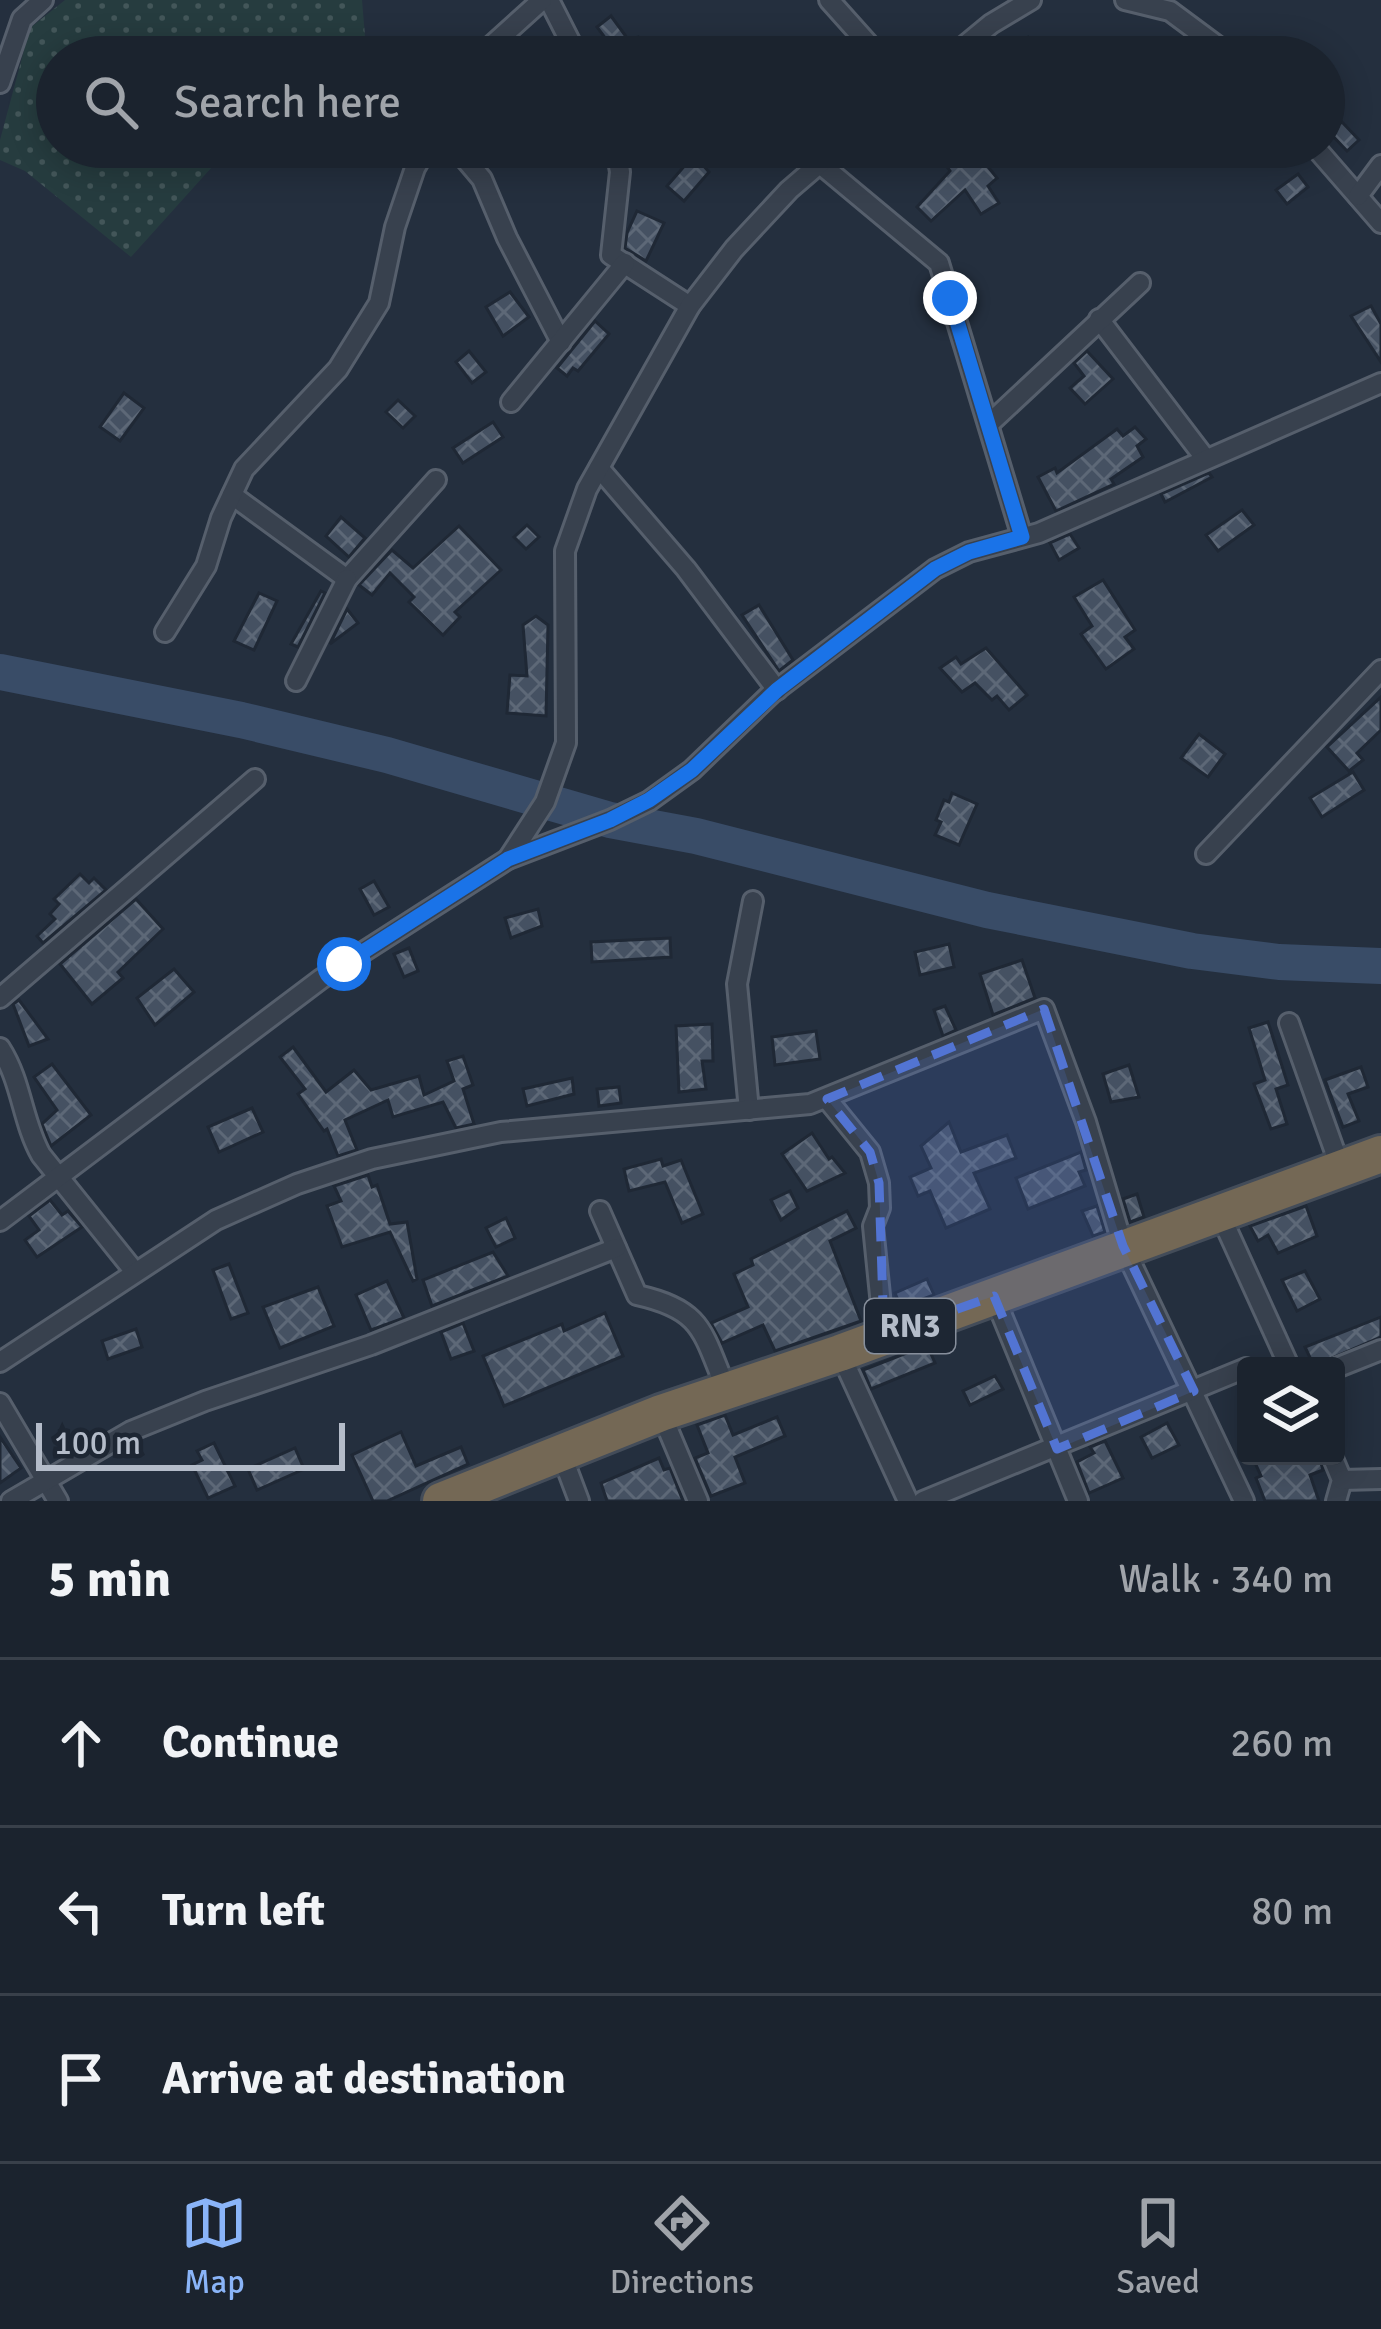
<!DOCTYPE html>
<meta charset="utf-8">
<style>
body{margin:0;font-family:Signika,sans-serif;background:#242b36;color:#f1f3f6}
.controls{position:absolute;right:36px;bottom:36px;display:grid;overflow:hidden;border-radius:12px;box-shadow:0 6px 30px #0003}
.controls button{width:108px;height:108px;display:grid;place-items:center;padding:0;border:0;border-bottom:3px solid #39404a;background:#1b232e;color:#f1f3f6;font:60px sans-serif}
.scale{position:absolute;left:36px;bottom:30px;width:309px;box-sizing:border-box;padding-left:12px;border:6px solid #b4bcc9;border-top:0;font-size:33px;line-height:42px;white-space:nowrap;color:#b4bcc9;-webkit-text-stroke:9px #1d2633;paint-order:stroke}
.stop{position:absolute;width:36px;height:36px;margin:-27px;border:9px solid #1a73e8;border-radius:50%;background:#fff}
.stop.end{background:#1a73e8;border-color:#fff;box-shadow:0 3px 12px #0008}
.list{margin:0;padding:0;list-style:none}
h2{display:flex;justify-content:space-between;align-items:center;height:156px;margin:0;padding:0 48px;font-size:51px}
h2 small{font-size:39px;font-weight:400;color:#a0a4aa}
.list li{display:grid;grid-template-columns:78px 1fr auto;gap:36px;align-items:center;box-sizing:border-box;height:168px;padding:0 48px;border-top:3px solid #39404a}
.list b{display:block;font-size:45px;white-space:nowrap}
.list em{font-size:39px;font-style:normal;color:#a0a4aa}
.icon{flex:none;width:66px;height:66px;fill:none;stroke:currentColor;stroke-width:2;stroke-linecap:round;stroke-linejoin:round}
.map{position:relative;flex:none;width:1381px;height:1501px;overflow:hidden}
.search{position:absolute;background:#1b232e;box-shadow:0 6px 30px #0003;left:36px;right:36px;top:36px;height:132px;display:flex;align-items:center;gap:30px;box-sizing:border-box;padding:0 42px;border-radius:66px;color:#a0a4aa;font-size:45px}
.sheet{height:660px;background:#1b232e}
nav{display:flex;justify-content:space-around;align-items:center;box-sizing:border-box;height:168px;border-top:3px solid #39404a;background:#1b232e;font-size:33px;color:#a0a4aa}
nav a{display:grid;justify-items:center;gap:6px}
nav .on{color:#8ab4f8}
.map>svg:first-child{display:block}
</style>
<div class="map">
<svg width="1381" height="1501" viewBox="0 0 1381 1501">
<defs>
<pattern id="grass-dots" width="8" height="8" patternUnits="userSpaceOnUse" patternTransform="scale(3)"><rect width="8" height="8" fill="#263c3f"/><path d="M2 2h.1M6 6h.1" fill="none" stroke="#435659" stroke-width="1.8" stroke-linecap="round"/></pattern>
<pattern id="building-cross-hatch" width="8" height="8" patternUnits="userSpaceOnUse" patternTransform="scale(3)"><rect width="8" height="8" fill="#455162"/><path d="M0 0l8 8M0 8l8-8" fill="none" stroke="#5d6877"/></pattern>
</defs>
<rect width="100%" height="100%" fill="#242f3e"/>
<polygon fill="url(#grass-dots)" points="65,0 362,0 366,48 353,57 57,57 57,147 230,147 131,257 25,171 0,160 0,140 30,28"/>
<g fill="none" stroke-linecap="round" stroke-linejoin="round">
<polyline stroke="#394c67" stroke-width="36" points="0,672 241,720 387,755 610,820 696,836 987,910 1192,951 1279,962 1381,966"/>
</g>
<g fill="url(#building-cross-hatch)" stroke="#1f2835" stroke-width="3">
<polygon points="611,16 630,42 638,37 647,51 641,57 605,57 615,51 597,27"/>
<polygon points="1028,37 1042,57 999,57"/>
<polygon points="1342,122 1359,140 1347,151 1330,133"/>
<polygon points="947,147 1005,147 985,163 997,178 988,186 999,203 981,214 965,190 931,221 917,207 950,171 938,154"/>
<polygon points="694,155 709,172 684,201 667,186"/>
<polygon points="1298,174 1308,187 1287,204 1276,190"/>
<polygon points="637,211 664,223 646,261 625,248 627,233"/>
<polygon points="510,292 529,317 503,336 486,307"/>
<polygon points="1371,306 1381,324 1381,362 1351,316"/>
<polygon points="595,321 609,334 578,371 573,368 567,376 557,368"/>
<polygon points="469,351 486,372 472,383 456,362"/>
<polygon points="1087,351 1113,379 1085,404 1070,388 1084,376 1074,363"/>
<polygon points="124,393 144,408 120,441 100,427"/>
<polygon points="398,400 415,416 403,428 386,412"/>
<polygon points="493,422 503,437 463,463 453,448"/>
<polygon points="1135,427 1146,439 1137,446 1143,457 1111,479 1114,484 1056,511 1038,477 1055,468 1057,473 1117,429 1123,436"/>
<polygon points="1209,473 1212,477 1165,502 1161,494"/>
<polygon points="1242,510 1254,525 1218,551 1206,535"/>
<polygon points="341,517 365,538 349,557 326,536"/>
<polygon points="527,525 539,537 526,549 514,537"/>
<polygon points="459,526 501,570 455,612 460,617 443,635 409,602 414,597 390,573 372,595 359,585 392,550 413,568"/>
<polygon points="1070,534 1079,548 1059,560 1050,543"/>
<polygon points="1103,580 1135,630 1125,637 1134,649 1106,669 1081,634 1092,626 1074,597"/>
<polygon points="321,591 325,593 298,647 291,644"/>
<polygon points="259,593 277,601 254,650 234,641"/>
<polygon points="759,605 793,660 779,671 742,615"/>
<polygon points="347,609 358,623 330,644"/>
<polygon points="536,616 548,625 546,716 507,713 510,675 527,676 523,625"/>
<polygon points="986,648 1027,695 1009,710 997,696 992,700 975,683 962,692 940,668 956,657 961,664"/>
<polygon points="1381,697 1381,730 1357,753 1363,760 1349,771 1327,747"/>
<polygon points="1199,734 1225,754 1208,777 1181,758"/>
<polygon points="1353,772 1364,790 1322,817 1310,798"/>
<polygon points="952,793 977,804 959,845 935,835 941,822 936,820 944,800 949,802"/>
<polygon points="80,874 89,883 94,878 106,890 43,943 37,936 55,919 50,914 59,904 54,899"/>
<polygon points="374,881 389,907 374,915 360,889"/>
<polygon points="136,899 163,929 118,972 123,978 92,1004 60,964"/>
<polygon points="538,909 542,926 511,938 505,918"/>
<polygon points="670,938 671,957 592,962 591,942"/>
<polygon points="949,944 954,967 920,975 915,952"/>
<polygon points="409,948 418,971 404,977 394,954"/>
<polygon points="1022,960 1035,998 993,1015 980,974"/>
<polygon points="174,969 194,992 155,1025 137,998"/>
<polygon points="19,1000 48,1039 29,1046 13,1004"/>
<polygon points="945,1006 956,1030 943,1036 934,1010"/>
<polygon points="1268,1022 1288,1085 1276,1089 1287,1124 1271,1129 1254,1084 1265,1080 1249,1028"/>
<polygon points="712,1024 713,1061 702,1061 706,1089 679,1092 676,1026"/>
<polygon points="816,1031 820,1059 775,1065 772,1037"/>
<polygon points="293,1047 326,1092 354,1070 371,1090 419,1076 424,1095 454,1081 447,1061 463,1056 473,1085 463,1089 474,1124 456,1128 443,1102 393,1117 388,1100 345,1120 357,1150 338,1156 327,1129 324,1131 298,1094 305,1089 280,1057"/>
<polygon points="52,1064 91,1115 51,1146 42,1124 57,1110 34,1077"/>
<polygon points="1129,1065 1139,1097 1111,1102 1103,1074"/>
<polygon points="1361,1067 1368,1087 1348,1094 1359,1121 1343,1127 1325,1080"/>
<polygon points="572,1078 574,1094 527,1106 523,1089"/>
<polygon points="619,1087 621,1103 599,1106 597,1089"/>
<polygon points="252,1108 263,1132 219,1152 208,1127"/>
<polygon points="949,1122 961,1152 1007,1135 1016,1158 974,1173 990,1209 946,1228 930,1191 918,1196 910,1177 931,1168 921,1146"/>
<polygon points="812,1133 829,1159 832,1157 845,1173 807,1191 782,1154"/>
<polygon points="1081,1152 1086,1170 1079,1172 1085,1186 1028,1209 1016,1178"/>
<polygon points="661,1159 663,1166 681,1160 703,1214 682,1223 665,1182 629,1191 624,1169"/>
<polygon points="368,1175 372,1187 377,1185 390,1224 407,1222 417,1279 413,1281 390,1232 342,1247 327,1206 341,1201 334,1186"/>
<polygon points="790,1191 798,1208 781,1220 771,1200"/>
<polygon points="1137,1194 1144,1217 1130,1222 1123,1199"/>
<polygon points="50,1200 62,1215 68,1211 82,1227 37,1257 25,1240 39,1230 29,1216"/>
<polygon points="1097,1206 1105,1232 1093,1236 1082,1211"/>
<polygon points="1306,1206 1317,1236 1278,1253 1268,1235 1258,1241 1250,1226"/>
<polygon points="847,1211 856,1228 830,1241 861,1321 775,1351 763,1325 722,1343 711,1323 748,1307 734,1274 753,1265 751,1259"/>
<polygon points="506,1218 515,1238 496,1247 486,1228"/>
<polygon points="493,1252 508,1276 432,1306 423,1280"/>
<polygon points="229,1264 248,1313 231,1319 213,1270"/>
<polygon points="1305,1271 1320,1299 1297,1311 1282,1280"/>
<polygon points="927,1279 934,1295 901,1307 895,1293"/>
<polygon points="387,1281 404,1318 371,1330 356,1295"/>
<polygon points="318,1287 334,1326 280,1348 263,1307"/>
<polygon points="605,1313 623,1356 504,1406 483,1356 562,1324 564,1331"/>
<polygon points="1381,1317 1381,1337 1314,1366 1305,1347"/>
<polygon points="463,1323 474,1351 451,1359 441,1332"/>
<polygon points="136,1329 142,1347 108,1359 102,1341"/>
<polygon points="927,1345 935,1363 871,1389 863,1370"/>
<polygon points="995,1376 1003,1389 970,1405 963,1391"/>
<polygon points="725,1415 733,1435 777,1417 785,1436 735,1457 745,1483 711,1496 695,1458 708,1453 697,1425"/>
<polygon points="1167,1423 1179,1445 1152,1458 1141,1437"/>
<polygon points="401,1432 416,1466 461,1447 468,1464 387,1501 373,1501 352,1455"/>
<polygon points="0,1437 21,1468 0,1483"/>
<polygon points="1105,1441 1123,1478 1089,1493 1077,1462 1094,1453 1090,1447"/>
<polygon points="214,1443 235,1486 208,1498 192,1465 202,1460 197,1451"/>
<polygon points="295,1448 304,1469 257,1490 248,1469"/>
<polygon points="1252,1456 1319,1456 1323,1470 1310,1475 1319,1501 1265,1501 1256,1478 1261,1476"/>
<polygon points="659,1458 664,1470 670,1468 683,1501 607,1501 601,1483"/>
</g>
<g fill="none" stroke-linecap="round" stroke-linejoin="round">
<defs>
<g id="street">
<polyline points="549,0 578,57"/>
<polyline points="829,0 880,57"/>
<polyline points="1125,0 1170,11 1232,57"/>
<polyline points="479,57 542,0"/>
<polyline points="951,57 991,24 1031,0"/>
<polyline points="0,83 22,19 43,0"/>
<polyline points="455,147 482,179 507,238 561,342"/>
<polyline points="616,147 620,172 611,255 690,306"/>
<polyline points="1315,147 1381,223"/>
<polyline points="819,163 939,263 1022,537"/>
<polyline points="1358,196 1381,165"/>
<polyline points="1099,319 1205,458"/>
<polyline points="511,402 625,263"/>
<polyline points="990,423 1140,283"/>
<polyline points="599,468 686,569 777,690"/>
<polyline points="232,495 347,579 436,480"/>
<polyline points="165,632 206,566 221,518 244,469 338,369 379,303 395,227 415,168 427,147"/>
<polyline points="296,681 347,579"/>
<polyline points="1206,854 1381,670"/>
<polyline points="508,859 610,820 649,801 692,770 771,694 935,569 969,552 1039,533 1381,383"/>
<polyline points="0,998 255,779"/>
<polyline points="1289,1023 1341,1169"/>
<path d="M 0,1048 C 22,1082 22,1121 41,1155 L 135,1272"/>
<polyline points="827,1099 870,1152 879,1183 880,1208 873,1226 884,1335"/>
<polyline points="749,1110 737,984 753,901"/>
<path d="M 600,1211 L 637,1295 C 704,1310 702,1332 727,1391"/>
<polyline points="1219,1212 1289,1366"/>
<polyline points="0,1221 321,979 508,859 545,802 566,743 565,551 587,489 690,306 734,249 789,190 839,147"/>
<polyline points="994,1296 1078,1501"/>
<polyline points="840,1353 908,1501"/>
<polyline points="0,1362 216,1220 297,1184 372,1159 501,1132 810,1104 1044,1009 1086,1122 1123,1246 1244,1501"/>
<polyline points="1336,1368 1381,1350"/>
<polyline points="0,1403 58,1501"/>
<polyline points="661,1413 698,1501"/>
<polyline points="561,1453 579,1501"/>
<polyline points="1332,1456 1342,1480 1336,1501"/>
<polyline points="1342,1480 1381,1479"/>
<polyline points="11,1501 131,1431 205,1401 371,1345 616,1248"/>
<polyline points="923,1501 1246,1368"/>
</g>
<polyline id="highway" points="441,1501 661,1413 840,1353 1381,1154"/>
</defs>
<use href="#street" stroke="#565f6c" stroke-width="24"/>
<use href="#highway" stroke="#434c59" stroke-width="42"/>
<use href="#street" stroke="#38414e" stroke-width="18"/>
<use href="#highway" stroke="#746855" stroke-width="36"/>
</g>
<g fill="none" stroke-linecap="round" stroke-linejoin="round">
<polyline stroke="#1a73e8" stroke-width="15" points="344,964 508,859 610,820 649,800 692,770 777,690 935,569 969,552 1022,537 950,298"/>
</g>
<path fill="#5274d3" fill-opacity="0.2" stroke="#5274d3" stroke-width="9" stroke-dasharray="24 15" stroke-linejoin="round" d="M 1044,1009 L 1123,1246 L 1194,1391 L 1057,1449 L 994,1296 L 884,1335 L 879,1183 L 870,1152 L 827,1099 Z"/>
<g text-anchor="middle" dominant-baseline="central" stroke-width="9" stroke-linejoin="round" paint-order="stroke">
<rect fill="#1d2633" stroke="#878f9c" stroke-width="3" x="865" y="1299" width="90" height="54" rx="9"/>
<g font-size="33" font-weight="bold" fill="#b4bcc9">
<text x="910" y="1326">RN3</text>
</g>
</g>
</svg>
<div class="controls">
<button><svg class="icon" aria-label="layers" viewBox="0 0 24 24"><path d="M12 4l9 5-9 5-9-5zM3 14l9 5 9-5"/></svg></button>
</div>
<div class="scale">100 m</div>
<div class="stop" style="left:344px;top:964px"></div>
<div class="stop end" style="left:950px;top:298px"></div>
<div class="search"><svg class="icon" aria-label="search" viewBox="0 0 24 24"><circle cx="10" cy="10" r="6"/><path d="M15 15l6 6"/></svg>Search here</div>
</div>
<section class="sheet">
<h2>5 min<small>Walk · 340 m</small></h2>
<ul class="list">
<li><svg class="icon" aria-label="ahead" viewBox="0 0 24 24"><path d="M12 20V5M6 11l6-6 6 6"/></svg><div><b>Continue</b></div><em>260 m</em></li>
<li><svg class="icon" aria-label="left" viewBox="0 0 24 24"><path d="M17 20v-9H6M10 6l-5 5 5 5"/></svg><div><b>Turn left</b></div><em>80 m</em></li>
<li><svg class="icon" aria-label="arrive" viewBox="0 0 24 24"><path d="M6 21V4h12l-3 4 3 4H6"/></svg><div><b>Arrive at destination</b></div></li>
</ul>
</section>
<nav>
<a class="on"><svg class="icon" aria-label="map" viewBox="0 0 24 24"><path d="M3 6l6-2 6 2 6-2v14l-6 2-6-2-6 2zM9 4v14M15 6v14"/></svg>Map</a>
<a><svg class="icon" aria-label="directions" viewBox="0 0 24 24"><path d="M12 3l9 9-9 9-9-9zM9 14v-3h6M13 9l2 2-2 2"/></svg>Directions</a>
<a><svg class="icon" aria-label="saved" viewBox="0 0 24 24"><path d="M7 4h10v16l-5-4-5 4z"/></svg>Saved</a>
</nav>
